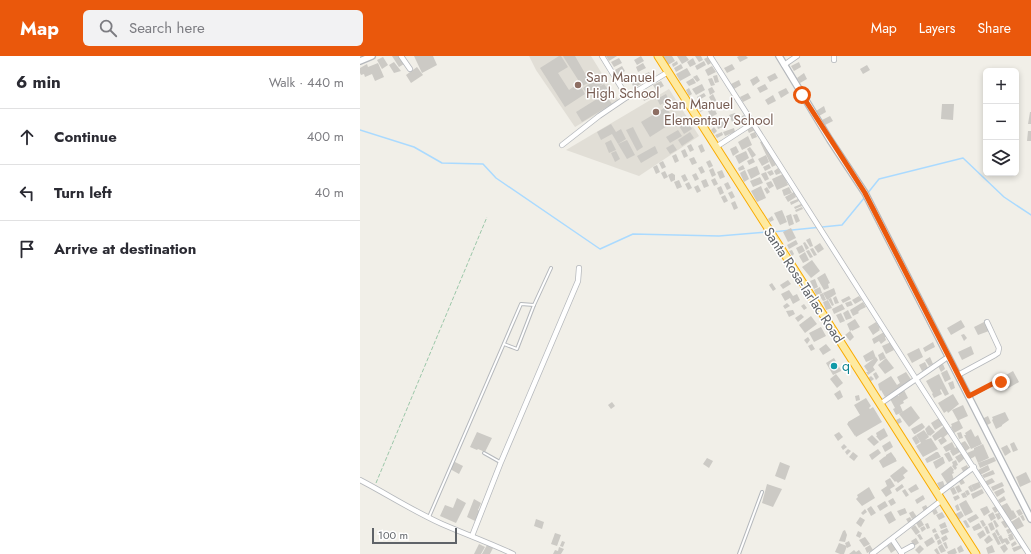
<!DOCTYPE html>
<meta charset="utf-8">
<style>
body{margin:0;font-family:Jost,sans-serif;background:#f2f2f3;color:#2b2b33}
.controls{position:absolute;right:12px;top:12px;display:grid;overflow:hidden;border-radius:6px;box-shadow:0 2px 6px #0003}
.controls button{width:36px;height:36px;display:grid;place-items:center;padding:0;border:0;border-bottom:1px solid #e1e1e2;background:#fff;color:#2b2b33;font:20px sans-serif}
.scale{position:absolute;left:12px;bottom:10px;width:85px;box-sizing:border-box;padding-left:4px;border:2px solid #5f6368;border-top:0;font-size:11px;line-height:14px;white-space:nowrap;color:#5f6368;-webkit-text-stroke:3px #fff;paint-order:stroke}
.stop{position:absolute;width:12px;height:12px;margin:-9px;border:3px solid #ea580c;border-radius:50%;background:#fff}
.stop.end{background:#ea580c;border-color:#fff;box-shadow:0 1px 4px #0008}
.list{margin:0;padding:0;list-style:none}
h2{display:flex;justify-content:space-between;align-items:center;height:52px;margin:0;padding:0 16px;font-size:17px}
h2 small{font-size:13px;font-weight:400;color:#7c7c81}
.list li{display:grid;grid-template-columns:26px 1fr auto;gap:12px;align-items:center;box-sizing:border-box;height:56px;padding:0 16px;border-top:1px solid #e1e1e2}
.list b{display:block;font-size:15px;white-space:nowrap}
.list em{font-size:13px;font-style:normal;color:#7c7c81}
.icon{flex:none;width:22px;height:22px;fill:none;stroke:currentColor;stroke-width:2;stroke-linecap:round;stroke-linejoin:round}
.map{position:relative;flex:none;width:671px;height:498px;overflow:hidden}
header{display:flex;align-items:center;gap:24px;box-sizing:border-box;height:56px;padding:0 20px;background:#ea580c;color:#fff}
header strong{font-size:19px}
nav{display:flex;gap:22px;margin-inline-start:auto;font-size:14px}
.search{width:280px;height:36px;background:#f2f2f3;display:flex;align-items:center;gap:10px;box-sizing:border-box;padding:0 14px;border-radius:6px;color:#7c7c81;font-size:15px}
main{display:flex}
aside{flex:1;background:#fff}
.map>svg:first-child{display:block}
</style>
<header>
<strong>Map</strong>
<div class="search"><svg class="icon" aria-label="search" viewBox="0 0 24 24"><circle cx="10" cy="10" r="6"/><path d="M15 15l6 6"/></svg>Search here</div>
<nav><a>Map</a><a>Layers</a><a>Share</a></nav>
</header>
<main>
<aside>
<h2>6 min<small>Walk · 440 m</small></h2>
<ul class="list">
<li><svg class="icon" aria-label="ahead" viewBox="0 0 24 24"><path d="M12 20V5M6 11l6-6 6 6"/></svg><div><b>Continue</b></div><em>400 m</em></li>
<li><svg class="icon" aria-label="left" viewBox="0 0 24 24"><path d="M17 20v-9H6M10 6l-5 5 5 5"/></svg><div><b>Turn left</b></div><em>40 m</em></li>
<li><svg class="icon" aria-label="arrive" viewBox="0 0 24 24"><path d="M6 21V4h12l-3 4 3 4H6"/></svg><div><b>Arrive at destination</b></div></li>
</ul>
</aside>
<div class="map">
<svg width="671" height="498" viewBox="0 0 671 498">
<rect width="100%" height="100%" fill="#f1efe8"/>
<g fill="#e1ded6">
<polygon points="169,0 231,0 259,45 215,71 176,14"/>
<polygon points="309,33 339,80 279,120 206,94"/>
</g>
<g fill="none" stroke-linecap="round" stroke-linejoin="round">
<g stroke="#aadaff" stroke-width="1.5">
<polyline points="0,74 54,91 82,107 123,108 136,122 240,193 273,178 359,180 406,176"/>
<polyline points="507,138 519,123 603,102 644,141 671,159"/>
<polyline points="412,176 482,169 505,141"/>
</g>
</g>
<g fill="#cccac5">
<polygon points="32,0 40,0 44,8 39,11"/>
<polygon points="54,0 73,0 77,9 62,17"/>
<polygon points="199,0 201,0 208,11 198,17 209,34 219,27 225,38 205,51 180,12"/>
<polygon points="203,0 215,0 230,26 222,30 206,5 211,1 206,5"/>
<polygon points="246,0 257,0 249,5"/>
<polygon points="281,0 284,5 277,9 274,4"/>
<polygon points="303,0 312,0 315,5 308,9"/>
<polygon points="317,0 326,0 329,4 322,8"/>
<polygon points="335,0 341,0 343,4 339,6"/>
<polygon points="379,0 386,0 388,2 380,6 377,1"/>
<polygon points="23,1 28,9 22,13 17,4"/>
<polygon points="348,1 351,7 348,9 344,3"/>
<polygon points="259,2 262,7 254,11 251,6"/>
<polygon points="333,2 336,8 330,11 327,6"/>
<polygon points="317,5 318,8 313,11 312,8"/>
<polygon points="344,5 346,9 337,14 335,10"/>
<polygon points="34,6 41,15 34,17 29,9"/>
<polygon points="439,6 441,11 434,15 431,10"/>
<polygon points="18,7 24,21 15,25 12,18 5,21 4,18 1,19 0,17 0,12 7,8 8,11"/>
<polygon points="283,7 286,12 278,16 276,11"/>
<polygon points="321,8 323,12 316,16 314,12"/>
<polygon points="372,8 375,13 367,17 364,12"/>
<polygon points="507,9 510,14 503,18 500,13"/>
<polygon points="262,10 265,15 257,20 255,14"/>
<polygon points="352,10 356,16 348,20 345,14"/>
<polygon points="57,11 63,19 51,27 46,19"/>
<polygon points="327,12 331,19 320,25 316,18"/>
<polygon points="289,16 292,21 284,25 281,20"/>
<polygon points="415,17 418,22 410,26 407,21"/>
<polygon points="444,17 447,23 440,27 437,22"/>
<polygon points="337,19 340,24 337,26 333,21"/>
<polygon points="357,19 359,26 355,27 353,20"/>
<polygon points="397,20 400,25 393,30 390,24"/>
<polygon points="240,21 244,27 237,32 244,28 249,35 234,44 230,36 227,38 223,32"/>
<polygon points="278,22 281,28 274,32 271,26"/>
<polygon points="333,22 336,27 329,30 326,26"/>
<polygon points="352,22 355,29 351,30 348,23"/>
<polygon points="379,24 381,29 374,33 371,28"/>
<polygon points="301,25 304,30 296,34 293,29"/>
<polygon points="342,28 345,34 336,39 332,33"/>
<polygon points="405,28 408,33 400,37 397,32"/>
<polygon points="352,31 355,36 350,39 348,33"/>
<polygon points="329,32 332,38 329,40 326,34"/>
<polygon points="426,32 429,37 421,42 418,36"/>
<polygon points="289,36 292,41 284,45 282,40"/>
<polygon points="344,37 346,40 339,44 337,41"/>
<polygon points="388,37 391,42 383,46 380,41"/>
<polygon points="245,38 252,48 222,66 216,56"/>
<polygon points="306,38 309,44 300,49 297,43"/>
<polygon points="353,38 357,46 353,48 349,41"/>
<polygon points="413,39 416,45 408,49 405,44"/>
<polygon points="333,42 336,48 333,50 330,44"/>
<polygon points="349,45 351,51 340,56 338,50"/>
<polygon points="582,48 594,48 593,64 581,63"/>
<polygon points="464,50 466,56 459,60 456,55"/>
<polygon points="306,51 315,65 290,81 281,66"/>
<polygon points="354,52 357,58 351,61 348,55"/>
<polygon points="670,56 671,56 671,68 668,68"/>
<polygon points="375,57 378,63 372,66 369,59"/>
<polygon points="384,59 388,65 381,68 378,62"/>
<polygon points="470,60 473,65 465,69 462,64"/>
<polygon points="327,65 332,73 324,78 319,70"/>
<polygon points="364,65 366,70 358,73 356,68"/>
<polygon points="251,68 256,76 261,73 266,83 258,88 252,78 241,84 237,76"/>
<polygon points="393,70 395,74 389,77 387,73"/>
<polygon points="273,71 283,91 277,95 266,74"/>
<polygon points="354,71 357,75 354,78 351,74"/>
<polygon points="374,72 375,76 365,80 363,76"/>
<polygon points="318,74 322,80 310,87 306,81"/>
<polygon points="668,75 671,75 671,85 667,85"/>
<polygon points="330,76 334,82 322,90 318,84"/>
<polygon points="362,76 363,79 357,82 355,79"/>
<polygon points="395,76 397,81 392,83 390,78"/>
<polygon points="388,80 392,89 382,94 378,86"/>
<polygon points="251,84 256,94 249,97 245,87"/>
<polygon points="267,84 275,99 267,103 258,88"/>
<polygon points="404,85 416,109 412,111 400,86"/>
<polygon points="313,88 317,94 310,98 306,92"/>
<polygon points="331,88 334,94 330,96 327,90"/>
<polygon points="342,88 345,95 341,97 338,90"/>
<polygon points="295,90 298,97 281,107 277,100"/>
<polygon points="376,90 379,96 373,100 370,93"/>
<polygon points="390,91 396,99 392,102 387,93"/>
<polygon points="325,93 328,100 324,102 321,95"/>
<polygon points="256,95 260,103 255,106 251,97"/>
<polygon points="386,95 389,102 379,108 375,100"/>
<polygon points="316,98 319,105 315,107 312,100"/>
<polygon points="406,99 409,106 402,110 398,103"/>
<polygon points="334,101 337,107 332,109 329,103"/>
<polygon points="393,102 395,106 389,109 387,105"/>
<polygon points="350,104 353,110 349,112 346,106"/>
<polygon points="303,105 306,111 302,113 299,107"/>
<polygon points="409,108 411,112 405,115 403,111"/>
<polygon points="297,109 300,116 296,118 293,111"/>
<polygon points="383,109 385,113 379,115 378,112"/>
<polygon points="342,110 345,116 341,118 338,112"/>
<polygon points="397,110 400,118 391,123 387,114"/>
<polygon points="353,112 356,119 352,121 349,114"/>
<polygon points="418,112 421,117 416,119 414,115"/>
<polygon points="362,114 365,121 360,123 357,116"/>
<polygon points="385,114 389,123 384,126 380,117"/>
<polygon points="412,114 414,118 410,120 407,116"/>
<polygon points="305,115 308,121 304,123 301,117"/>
<polygon points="406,116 409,123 405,125 401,118"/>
<polygon points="312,117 315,119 315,124 311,126 308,119"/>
<polygon points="336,117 339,123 335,125 332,119"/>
<polygon points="325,118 328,124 324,126 321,120"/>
<polygon points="423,118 428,129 417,134 412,123"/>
<polygon points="400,121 403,127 393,131 390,125"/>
<polygon points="355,122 358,128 354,130 351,124"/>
<polygon points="346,123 349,130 344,132 341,125"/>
<polygon points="319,124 322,131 317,133 314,126"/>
<polygon points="411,125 414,130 409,133 406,127"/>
<polygon points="329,126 332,132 328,134 325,128"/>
<polygon points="368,126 371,132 367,134 364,128"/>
<polygon points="338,129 341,135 337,137 334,131"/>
<polygon points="361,130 364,137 360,139 357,132"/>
<polygon points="401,130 406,142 397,146 391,135"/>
<polygon points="407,131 410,136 407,138 404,133"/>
<polygon points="429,131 432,137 424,140 422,134"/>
<polygon points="372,135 375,141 371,143 368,137"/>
<polygon points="434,136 436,141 428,146 425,141"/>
<polygon points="365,139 368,145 364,147 361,141"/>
<polygon points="438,143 439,145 431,149 430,146"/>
<polygon points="375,145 378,152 374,154 371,147"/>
<polygon points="441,148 442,150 435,153 434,151"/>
<polygon points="442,151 443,153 436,156 435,154"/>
<polygon points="422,154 427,166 420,169 414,157"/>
<polygon points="431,158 434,168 429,170 426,160"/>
<polygon points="437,158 440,165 436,167 433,159"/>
<polygon points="412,160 414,164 410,166 408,163"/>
<polygon points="431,172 436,182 428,186 423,176"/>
<polygon points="450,182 453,190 450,191 446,184"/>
<polygon points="436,184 438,188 429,193 427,189"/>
<polygon points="445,186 449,192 446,194 443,187"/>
<polygon points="460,187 464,193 458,197 454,191"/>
<polygon points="442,189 445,195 439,198 436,192"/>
<polygon points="453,192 457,199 454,200 450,193"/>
<polygon points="432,194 434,198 432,200 429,195"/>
<polygon points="449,194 453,201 450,202 446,195"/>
<polygon points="445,196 449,204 443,207 439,200"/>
<polygon points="452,204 460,215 451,222 442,211"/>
<polygon points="465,217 470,227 468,228 469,232 464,234 457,222"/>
<polygon points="455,223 458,231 454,233 450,225"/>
<polygon points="428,224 431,228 423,233 420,229"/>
<polygon points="412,227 416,233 413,235 409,229"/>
<polygon points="460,231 462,237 456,239 454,234"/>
<polygon points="474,232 476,238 467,244 463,237"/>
<polygon points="429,234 433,240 437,238 440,244 433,248 430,242 425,245 421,238"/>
<polygon points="463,237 466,244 463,245 459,239"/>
<polygon points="476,240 479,247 475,248 473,242"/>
<polygon points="489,240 491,243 483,247 481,244"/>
<polygon points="499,240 502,244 495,248 492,244"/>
<polygon points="471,242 474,249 472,250 468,243"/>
<polygon points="468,244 472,252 466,254 463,246"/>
<polygon points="491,245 493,249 487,251 485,247"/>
<polygon points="503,246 506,251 500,254 498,256 499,257 493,260 490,254"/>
<polygon points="427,247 430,250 425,253 423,250"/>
<polygon points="444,248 447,252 444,254 441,250"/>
<polygon points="482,248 485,253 474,258 472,253"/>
<polygon points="433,254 435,258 429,261 426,255"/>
<polygon points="488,254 492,262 486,264 483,257"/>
<polygon points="481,257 485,265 480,267 476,259"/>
<polygon points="441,258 444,261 438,266 435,262"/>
<polygon points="451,260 457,268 445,277 439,269"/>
<polygon points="495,263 500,271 492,275 492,274 490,275 487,268"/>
<polygon points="601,264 605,271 591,279 587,272"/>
<polygon points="516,266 520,272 519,273 520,274 513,279 508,271"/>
<polygon points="624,266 625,268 626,267 629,275 618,279 614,271"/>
<polygon points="461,271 466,280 454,286 449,277"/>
<polygon points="490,275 494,281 490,285 485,279"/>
<polygon points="524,276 527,280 525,281 526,284 521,288 519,285 514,288 512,283"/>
<polygon points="604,278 607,282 604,285 601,279"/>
<polygon points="448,281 450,284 447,288 444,284"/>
<polygon points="531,286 534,294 526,298 522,290"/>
<polygon points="573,286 575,291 565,296 563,292"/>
<polygon points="452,288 455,293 451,295 448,290"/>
<polygon points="466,288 471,294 463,299 459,293"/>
<polygon points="611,290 614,298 602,304 598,296"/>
<polygon points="559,292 563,301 552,307 547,298"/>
<polygon points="513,294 516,302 506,306 503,300"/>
<polygon points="523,296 526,302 520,305 518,299"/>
<polygon points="516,301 518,304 513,311 515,314 508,319 506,316 508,316 504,310"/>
<polygon points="570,301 573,308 569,310 565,304"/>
<polygon points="474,302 481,314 481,315 473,319 466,307"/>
<polygon points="526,302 534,312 525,318 518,309"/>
<polygon points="565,306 568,312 562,315 559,309"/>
<polygon points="583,308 585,313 581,316 578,310"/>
<polygon points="587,314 591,323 585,326 581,317"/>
<polygon points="653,315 659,326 645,334 639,323"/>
<polygon points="516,316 519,321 516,324 513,318"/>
<polygon points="546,316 552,325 525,341 521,334 520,335 518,328 531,320 537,329 540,327 537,321"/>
<polygon points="476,318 483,327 477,332 470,323"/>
<polygon points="579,318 589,338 585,340 581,333 580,334 582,338 574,342 572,338 573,337 572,336 566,325"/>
<polygon points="511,320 514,323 510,326 507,323"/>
<polygon points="593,325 595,332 591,334 588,327"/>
<polygon points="480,334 483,341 478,344 474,338"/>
<polygon points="544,334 548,342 543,345 544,347 540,349 543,356 536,359 533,353 535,352 529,341 538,338 538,340 539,339 538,337"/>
<polygon points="593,338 599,348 588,357 587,355 584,357 578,347"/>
<polygon points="499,339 500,344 496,345 495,340"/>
<polygon points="506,342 511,350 509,352 510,353 513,351 522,366 496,381 495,379 495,380 487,368 488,367 488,366 500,359 494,349"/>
<polygon points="252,346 255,350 251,353 248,349"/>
<polygon points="603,349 608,360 599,364 603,372 594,377 591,371 592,370 591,368 598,365 592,354"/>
<polygon points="551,350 560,362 549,371 539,358"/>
<polygon points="645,356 649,364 642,369 642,370 636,373 632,364 633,363 632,361"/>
<polygon points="628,360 631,367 625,370 622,363"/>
<polygon points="540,362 542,366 538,368 536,364"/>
<polygon points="579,362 583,369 575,374 571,367"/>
<polygon points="562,367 565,371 564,372 560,375 558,372 560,375 555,378 554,378 551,373"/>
<polygon points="569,369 575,376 570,380 569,379 568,380 565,373"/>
<polygon points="584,370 589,377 584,381 587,385 581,389 578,384 582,382 581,381 575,385 572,380"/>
<polygon points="524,372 528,380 520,385 516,380 517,380 516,377"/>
<polygon points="611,373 615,381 618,379 622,388 611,393 604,379 606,379 605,377"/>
<polygon points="564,374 569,381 565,384 571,382 578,393 563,401 556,390 561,387 556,379"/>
<polygon points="117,376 132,382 125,396 118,393 117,394 110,391"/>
<polygon points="479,376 483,381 478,385 474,379"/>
<polygon points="601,376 603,382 599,383 597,377"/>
<polygon points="512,379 519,386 514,390 507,383"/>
<polygon points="556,379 560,386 556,389 552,382"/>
<polygon points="530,385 533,391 525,396 522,390"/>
<polygon points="605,385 610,392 606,395 605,394 601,387"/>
<polygon points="592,386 595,392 597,391 600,396 593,400 590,395 591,395 590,394 586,396 583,391"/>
<polygon points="654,386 658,394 653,396 650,388"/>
<polygon points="484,388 487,391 483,394 481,391"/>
<polygon points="623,388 629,402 618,407 615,400 614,401 610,403 607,397 614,394 614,392"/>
<polygon points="647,389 651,396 645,400 641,392"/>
<polygon points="488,393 491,395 487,399 485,396"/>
<polygon points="518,393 521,397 512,404 509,399"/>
<polygon points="493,396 498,400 494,405 489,401"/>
<polygon points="531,396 536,403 536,404 537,405 523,412 519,405 524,401 526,400 526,399"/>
<polygon points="576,396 578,396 581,401 567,407 565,403"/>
<polygon points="589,396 593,404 589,406 584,398"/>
<polygon points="602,397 605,402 599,407 595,401"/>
<polygon points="582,401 583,401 585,407 576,413 573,406"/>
<polygon points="634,401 636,405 620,412 618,407"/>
<polygon points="347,402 353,405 349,412 343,408"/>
<polygon points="596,404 598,409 596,410 597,412 595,414 592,410 593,409 592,406"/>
<polygon points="93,405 103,410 99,418 90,413"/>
<polygon points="420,406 430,410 425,424 415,420"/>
<polygon points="607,409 609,414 604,417 601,412"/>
<polygon points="628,409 630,414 620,419 618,414"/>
<polygon points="543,410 548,415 543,419 545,422 538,427 536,425 535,426 530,420"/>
<polygon points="591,410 594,414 593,415 594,417 592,418 594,424 588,429 581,418"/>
<polygon points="633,414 635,418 624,422 622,419"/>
<polygon points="666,416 671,426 660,431 656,421"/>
<polygon points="530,422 535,430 530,433 532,437 526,441 521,434 527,430 525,425"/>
<polygon points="602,422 605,427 601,429 598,424"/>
<polygon points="632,422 635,426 626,430 624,426"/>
<polygon points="583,425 585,431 580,433 577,427"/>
<polygon points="619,426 621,431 614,435 611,429"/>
<polygon points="642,426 644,430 633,435 631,431"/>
<polygon points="407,428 422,433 413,451 402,447"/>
<polygon points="542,428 544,431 537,436 535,433"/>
<polygon points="556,428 559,433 551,437 548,433"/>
<polygon points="599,429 602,435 598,437 595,431"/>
<polygon points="611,429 614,435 611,436 608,431"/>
<polygon points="509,431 515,442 502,450 496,443 498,441 497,439"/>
<polygon points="594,431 597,437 593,439 590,433"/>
<polygon points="643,432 645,436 637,441 634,436"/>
<polygon points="545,433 549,439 546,441 542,435"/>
<polygon points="622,433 624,437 613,443 611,438"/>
<polygon points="608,434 610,438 607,440 605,435"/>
<polygon points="605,436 607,441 603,442 601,438"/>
<polygon points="563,439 565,443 557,448 555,444"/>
<polygon points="598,439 600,442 595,445 593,441"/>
<polygon points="644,440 646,444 640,447 638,444"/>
<polygon points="97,442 106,447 96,467 80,460 85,449 93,452"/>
<polygon points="533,442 536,447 531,450 528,445"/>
<polygon points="114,443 121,447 118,454 120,455 115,465 107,461"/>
<polygon points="606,444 613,456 605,460 599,448"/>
<polygon points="525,445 528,450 520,455 517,450"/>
<polygon points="647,447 652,455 653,454 657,461 650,465 646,458 645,458 641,450"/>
<polygon points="598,448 600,454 597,455 595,450"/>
<polygon points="566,449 569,454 564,456 562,451"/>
<polygon points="511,450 516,457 511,460 507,453"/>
<polygon points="627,450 630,456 624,460 620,453"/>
<polygon points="636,450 638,455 635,457 632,452"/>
<polygon points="545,452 547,457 540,460 537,455"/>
<polygon points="505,453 507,456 503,459 501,457"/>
<polygon points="576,453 578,457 574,459 572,455"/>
<polygon points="660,453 663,458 659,460 656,455"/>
<polygon points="531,455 536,464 529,468 524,459"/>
<polygon points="553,455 557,461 552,463 549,457"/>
<polygon points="601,455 604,460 597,465 594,459"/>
<polygon points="582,456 585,461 579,464 576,459"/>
<polygon points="633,456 636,462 631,465 628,459"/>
<polygon points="639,457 641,462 638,464 635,458"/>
<polygon points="616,458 619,462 610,467 607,463"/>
<polygon points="663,459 665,464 663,465 660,460"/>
<polygon points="500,461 505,464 501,471 496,467"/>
<polygon points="550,461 553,466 549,468 546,463"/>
<polygon points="659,461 664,470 656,474 651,466"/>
<polygon points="176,463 184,466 182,473 174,470"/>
<polygon points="561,464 564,469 559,472 556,467"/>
<polygon points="606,464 610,471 607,472 603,465"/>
<polygon points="623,464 626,469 623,471 620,465"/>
<polygon points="635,464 639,470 636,472 633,465"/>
<polygon points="645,464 648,471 645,472 641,466"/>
<polygon points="585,466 587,471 581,473 579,469"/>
<polygon points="632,466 635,473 631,475 628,468"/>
<polygon points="568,467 570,472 567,473 565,468"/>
<polygon points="619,467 622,472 614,475 612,471"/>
<polygon points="555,469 560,476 556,479 551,472"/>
<polygon points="564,470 566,473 562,476 560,472"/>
<polygon points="627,470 630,477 627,478 624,471"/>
<polygon points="575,472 577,476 573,477 572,474"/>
<polygon points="587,472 589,476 582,479 580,475"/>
<polygon points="650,472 652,476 648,478 646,474"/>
<polygon points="637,473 640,479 638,480 635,475"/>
<polygon points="485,474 487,479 485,486 479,485 483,475"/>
<polygon points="623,474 626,479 620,483 617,478"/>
<polygon points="498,475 502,477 500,482 496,480"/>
<polygon points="635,476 641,488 638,489 632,478"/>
<polygon points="195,477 201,479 197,490 191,488"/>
<polygon points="577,477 580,482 576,484 574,479"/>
<polygon points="652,477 654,483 650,485 648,481 649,481 648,479"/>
<polygon points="560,478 563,483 560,484 557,479"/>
<polygon points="586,479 588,483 583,486 581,482"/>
<polygon points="629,479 633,484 627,488 624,484"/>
<polygon points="641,479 643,483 647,482 650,487 647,489 645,486 642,488 638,481"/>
<polygon points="505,481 510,488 504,491 499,484"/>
<polygon points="572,481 575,486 567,491 564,486"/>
<polygon points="556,482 559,487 554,490 551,485"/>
<polygon points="580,483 582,487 578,489 577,485"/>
<polygon points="202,485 205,486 203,491 200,490"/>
<polygon points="489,485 491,490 487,492 485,487"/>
<polygon points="655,485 657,488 652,491 651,488"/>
<polygon points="533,486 537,493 531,497 527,490"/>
<polygon points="586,486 588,492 586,493 583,487"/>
<polygon points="479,487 487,490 484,498 480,498 475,496"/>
<polygon points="119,488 125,491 121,498 114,498"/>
<polygon points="582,488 586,495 581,497 578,491"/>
<polygon points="645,488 648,493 644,497 640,491"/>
<polygon points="127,489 133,492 130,498 122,498"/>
<polygon points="510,489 513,494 507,497 505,492"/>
<polygon points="560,489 564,493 559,498 555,494"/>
<polygon points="601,489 604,495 599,497 597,492"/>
<polygon points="632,489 635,496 628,498 626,492"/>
<polygon points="661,489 662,492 654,496 652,492"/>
<polygon points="199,491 204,493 201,498 193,498 195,494 198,495"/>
<polygon points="577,492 580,498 577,498 574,494"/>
<polygon points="595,492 597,497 595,498 588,498 587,496"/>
<polygon points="494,494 496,496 499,494 502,498 489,498"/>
</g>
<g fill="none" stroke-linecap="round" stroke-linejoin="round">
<defs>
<g id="service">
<polyline points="144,288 157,293 174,249"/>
<polyline points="610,340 632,328 641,326"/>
<polyline points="124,397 140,406"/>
<polyline points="69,461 161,248 174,249 191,212"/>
<polyline points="379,498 402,436"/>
</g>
<g id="minor">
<polyline points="41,0 50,13"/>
<polyline points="242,0 261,31 267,41 308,16"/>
<polyline points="350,0 556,323 669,498"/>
<polyline points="474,0 474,4"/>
<polyline points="424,9 437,0"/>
<polyline points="202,89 239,60 267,41"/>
<polyline points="356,91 393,67"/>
<polyline points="598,319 635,299 638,297 639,292 627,266"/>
<polyline points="520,348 585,303"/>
<path d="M 0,424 C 27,438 53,455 82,468 C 105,478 130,487 153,498"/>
<polyline points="578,438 614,411"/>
<polyline points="112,480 141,406 218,225 219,212"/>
<polyline points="532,483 542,498"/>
<polyline points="541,496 552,490"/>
<polyline points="512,498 582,444"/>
</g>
<g id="tertiary">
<polyline points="419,0 470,84 505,137 671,463"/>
<polyline points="0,5 12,0"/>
</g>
<polyline id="trunk" points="298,0 616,498"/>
</defs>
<use href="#service" stroke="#b5b8bc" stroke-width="4"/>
<use href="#minor" stroke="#b5b8bc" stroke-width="6"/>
<use href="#tertiary" stroke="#b5b8bc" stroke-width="8"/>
<use href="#trunk" stroke="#f9ab00" stroke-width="9"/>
<polyline stroke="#9cc7a9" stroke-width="1" stroke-dasharray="4 2" stroke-linecap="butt" points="16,427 127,161"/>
<use href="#service" stroke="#fff" stroke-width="2"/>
<use href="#minor" stroke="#fff" stroke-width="4.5"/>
<use href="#tertiary" stroke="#fff" stroke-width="5.5"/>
<use href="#trunk" stroke="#feeaa1" stroke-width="7"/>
</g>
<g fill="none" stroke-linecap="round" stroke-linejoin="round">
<polyline stroke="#ea580c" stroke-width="5" points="442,39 505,137 609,340 632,328 641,326"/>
</g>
<g fill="#8d6e63" stroke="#fff" stroke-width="1.5">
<circle cx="218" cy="29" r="4"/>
<circle cx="296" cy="56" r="4"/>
</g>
<circle fill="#0f9aa8" stroke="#fff" stroke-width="1.5" cx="474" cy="310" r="4"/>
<g text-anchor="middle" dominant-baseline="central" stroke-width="3" stroke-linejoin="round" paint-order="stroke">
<g font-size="14" fill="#785e54" stroke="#fff" text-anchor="start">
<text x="226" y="21">San Manuel<tspan x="226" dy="16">High School</tspan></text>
<text x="304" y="48">San Manuel<tspan x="304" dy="16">Elementary School</tspan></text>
</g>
<g font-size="14" fill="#5f6368" stroke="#fff">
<text transform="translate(444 229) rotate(57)">Santa Rosa-Tarlac Road</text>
</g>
<g font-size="14" fill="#0d838f" stroke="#fff" text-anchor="start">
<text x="482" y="310">q</text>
</g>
</g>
</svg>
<div class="controls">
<button>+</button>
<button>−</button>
<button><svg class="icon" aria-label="layers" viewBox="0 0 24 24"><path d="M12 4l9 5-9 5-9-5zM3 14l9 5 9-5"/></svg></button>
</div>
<div class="scale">100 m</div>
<div class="stop" style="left:442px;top:39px"></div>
<div class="stop end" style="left:641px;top:326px"></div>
</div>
</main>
